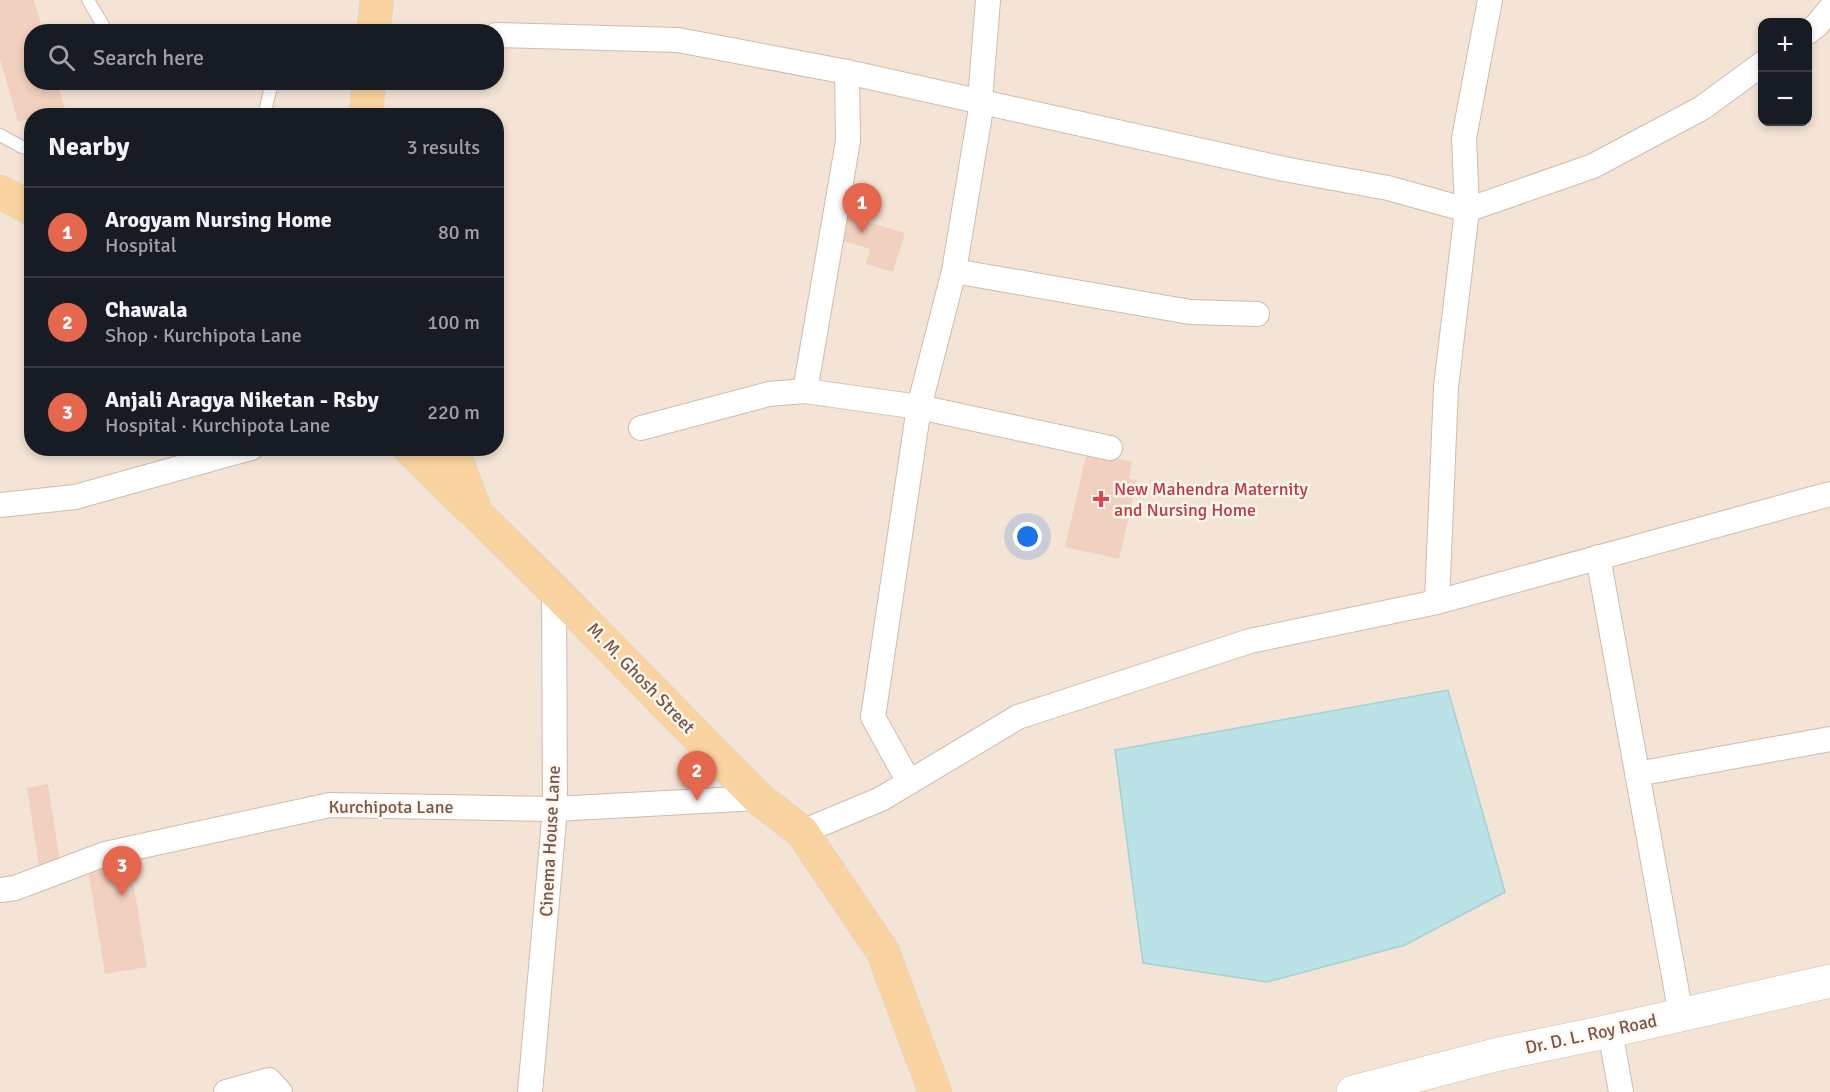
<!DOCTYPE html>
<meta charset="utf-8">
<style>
body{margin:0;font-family:Signika,sans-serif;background:#20242c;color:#f1f3f6}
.controls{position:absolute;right:18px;top:18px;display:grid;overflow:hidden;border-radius:12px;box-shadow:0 3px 9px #0003}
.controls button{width:54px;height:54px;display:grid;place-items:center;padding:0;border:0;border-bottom:2px solid #363941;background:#171b24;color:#f1f3f6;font:30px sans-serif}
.you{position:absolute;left:1028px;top:537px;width:21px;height:21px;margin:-15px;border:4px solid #fff;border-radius:50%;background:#1a73e8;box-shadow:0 0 0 9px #1a73e833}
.badge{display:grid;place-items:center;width:39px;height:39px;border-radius:50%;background:#e5674d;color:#fff;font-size:20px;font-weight:700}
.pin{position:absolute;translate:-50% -50px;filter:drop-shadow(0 2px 3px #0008)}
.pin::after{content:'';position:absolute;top:32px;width:21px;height:18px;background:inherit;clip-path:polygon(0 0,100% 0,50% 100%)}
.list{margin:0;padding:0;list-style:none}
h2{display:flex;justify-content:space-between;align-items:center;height:78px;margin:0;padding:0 24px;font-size:26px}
h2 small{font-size:20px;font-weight:400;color:#9ea1a6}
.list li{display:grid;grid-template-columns:39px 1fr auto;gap:18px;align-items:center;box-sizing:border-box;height:90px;padding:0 24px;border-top:2px solid #363941}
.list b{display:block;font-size:22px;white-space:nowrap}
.list p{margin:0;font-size:20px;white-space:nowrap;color:#9ea1a6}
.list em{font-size:20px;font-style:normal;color:#9ea1a6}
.icon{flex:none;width:33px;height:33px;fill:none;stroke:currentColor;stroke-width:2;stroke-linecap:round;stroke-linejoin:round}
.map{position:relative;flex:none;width:1830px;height:1092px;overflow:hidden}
.search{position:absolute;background:#171b24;box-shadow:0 3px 9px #0003;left:24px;top:24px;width:480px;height:66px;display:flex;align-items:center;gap:15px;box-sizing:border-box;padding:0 21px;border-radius:24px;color:#9ea1a6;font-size:22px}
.panel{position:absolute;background:#171b24;box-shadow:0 3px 9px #0003;left:24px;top:108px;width:480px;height:348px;border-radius:24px}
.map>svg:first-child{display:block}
</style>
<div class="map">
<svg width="1830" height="1092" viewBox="0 0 1830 1092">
<rect width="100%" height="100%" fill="#fcf3e7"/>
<path fill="#f4e4d5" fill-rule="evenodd" d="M 0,0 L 1830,0 L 1830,1092 L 0,1092 ZM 1762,22 L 1808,22 L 1808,122 L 1762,122 ZM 32,32 L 496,32 L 496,82 L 32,82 ZM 32,116 L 496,116 L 496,448 L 32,448 Z"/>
<polygon fill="#bbe2e6" stroke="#a1d2d8" stroke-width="1.5" points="1448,690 1505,892 1405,945 1267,982 1143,963 1115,750"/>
<g fill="#f2d0bf">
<polygon points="0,0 34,0 43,32 32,32 32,82 57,82 65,109 42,116 32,116 32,118 18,122 0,59"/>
<polygon points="848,216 905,233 893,272 866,264 870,249 841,240"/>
<polygon points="1087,451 1132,462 1129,479 1137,480 1119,559 1065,547"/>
<polygon points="48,784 60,863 39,866 27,788"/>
<polygon points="130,862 147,967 105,974 88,869"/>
</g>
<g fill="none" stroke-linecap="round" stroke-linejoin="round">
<defs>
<g id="lane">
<polyline points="88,0 107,32"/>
<polyline points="264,116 272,82"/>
<polyline points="0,135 22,147 32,149"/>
</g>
<g id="street">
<polyline points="1808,32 1817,25 1830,9"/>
<polyline points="496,35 678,40 847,72 1284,169 1388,188 1467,210 1593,166 1702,108 1762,64"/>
<polyline points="954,271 1190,312 1257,314"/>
<polyline points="805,391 848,141 847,72"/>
<polyline points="641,428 769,394 805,391 919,407 1110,448"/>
<polyline points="0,505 75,497 251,448"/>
<polyline points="1598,557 1681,1015"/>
<polyline points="1437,602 1446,387 1467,210 1464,138 1490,0"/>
<polyline points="1637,774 1830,739"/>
<polyline points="909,782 873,717 919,407 954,271 982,102 980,100 988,0"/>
<polyline points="802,832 881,799 1018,717 1250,641 1437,602 1830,494"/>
<polyline points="0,890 15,888 105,854 330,805 555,809 758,798"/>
<polyline points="1610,1031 1621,1092"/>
<polyline points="226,1092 269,1080 280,1092"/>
<polyline points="530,1092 555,809 554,590"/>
</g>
<polyline id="secondary" points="1353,1092 1499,1054 1610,1031 1830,981"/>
<g id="primary">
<polyline points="373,32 377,0"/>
<polyline points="366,116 369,82"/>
<polyline points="0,192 32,209"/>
<polyline points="409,448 470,508"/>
<polyline points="452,448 476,513 554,590 758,798 802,832 883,952 935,1092"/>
</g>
</defs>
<use href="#lane" stroke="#d0bcaf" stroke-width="14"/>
<use href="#street" stroke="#d0bcaf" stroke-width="26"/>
<use href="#secondary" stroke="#d3bcad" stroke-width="34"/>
<use href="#primary" stroke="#d9d0cd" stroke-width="34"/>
<use href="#lane" stroke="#fff" stroke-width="12"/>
<use href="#street" stroke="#fff" stroke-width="24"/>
<use href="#secondary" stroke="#fff" stroke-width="33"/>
<use href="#primary" stroke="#fad4a0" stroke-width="33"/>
</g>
<path fill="#e0444e" stroke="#fff7ed" stroke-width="2" d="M1098 490h6v6h6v6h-6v6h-6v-6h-6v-6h6z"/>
<g text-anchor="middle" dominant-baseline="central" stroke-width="5" stroke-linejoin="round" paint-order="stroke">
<g font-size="18" fill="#be3a42" stroke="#fff7ed" text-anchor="start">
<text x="1114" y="489">New Mahendra Maternity<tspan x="1114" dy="21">and Nursing Home</tspan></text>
</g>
<g font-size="18" fill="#76584b" stroke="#fff7ed">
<text transform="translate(641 678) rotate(46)">M. M. Ghosh Street</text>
<text x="391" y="807">Kurchipota Lane</text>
<text transform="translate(550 841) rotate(-87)">Cinema House Lane</text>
<text transform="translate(1591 1034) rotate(-12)">Dr. D. L. Roy Road</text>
</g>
</g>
</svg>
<div class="controls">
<button>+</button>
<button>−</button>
</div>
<div class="you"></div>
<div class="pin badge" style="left:862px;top:233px">1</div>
<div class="pin badge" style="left:697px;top:801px">2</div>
<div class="pin badge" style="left:122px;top:896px">3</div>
<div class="search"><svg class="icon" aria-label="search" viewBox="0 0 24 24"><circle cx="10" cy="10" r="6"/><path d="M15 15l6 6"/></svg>Search here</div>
<section class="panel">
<h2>Nearby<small>3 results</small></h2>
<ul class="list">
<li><span class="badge">1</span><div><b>Arogyam Nursing Home</b><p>Hospital</p></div><em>80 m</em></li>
<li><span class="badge">2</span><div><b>Chawala</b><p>Shop · Kurchipota Lane</p></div><em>100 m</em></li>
<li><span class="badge">3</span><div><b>Anjali Aragya Niketan - Rsby</b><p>Hospital · Kurchipota Lane</p></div><em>220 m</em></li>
</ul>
</section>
</div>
